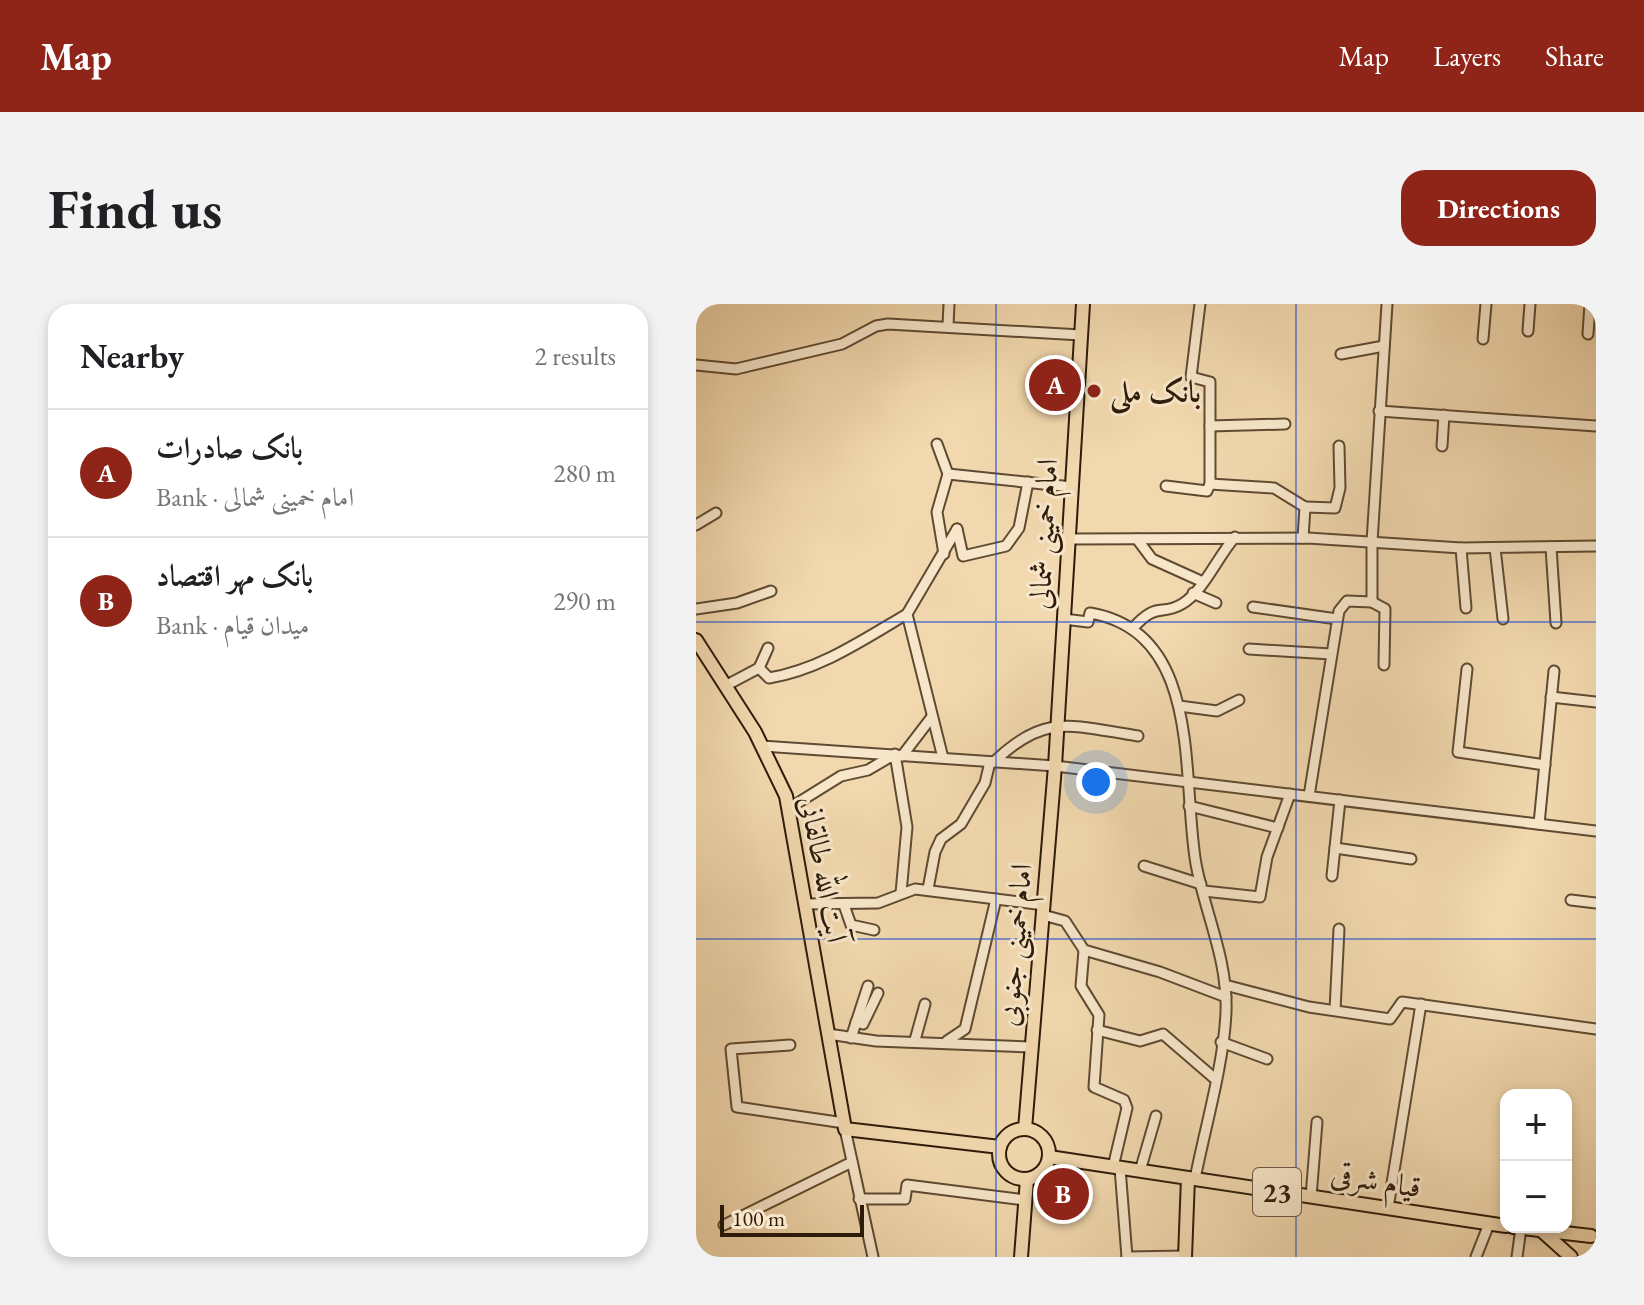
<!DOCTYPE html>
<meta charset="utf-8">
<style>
body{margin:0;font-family:"EB Garamond",Amiri,serif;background:#f2f2f2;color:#202124}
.controls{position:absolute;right:24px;bottom:24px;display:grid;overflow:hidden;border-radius:16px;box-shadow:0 4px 12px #0003}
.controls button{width:72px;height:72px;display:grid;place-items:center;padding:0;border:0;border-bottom:2px solid #e0e0e0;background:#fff;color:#202124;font:40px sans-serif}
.scale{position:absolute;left:24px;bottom:20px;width:144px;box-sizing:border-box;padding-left:8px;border:4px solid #2e1b09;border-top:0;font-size:22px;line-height:28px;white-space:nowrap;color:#2e1b09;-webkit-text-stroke:6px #f7e6ca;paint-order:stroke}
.you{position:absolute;left:400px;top:478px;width:28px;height:28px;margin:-20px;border:6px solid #fff;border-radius:50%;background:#1a73e8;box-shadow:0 0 0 12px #1a73e833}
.badge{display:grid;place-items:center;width:52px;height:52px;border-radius:50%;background:#8f2418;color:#fff;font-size:26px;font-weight:700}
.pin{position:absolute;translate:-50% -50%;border:4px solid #fff;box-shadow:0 2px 8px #0006}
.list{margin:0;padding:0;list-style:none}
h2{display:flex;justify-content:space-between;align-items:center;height:104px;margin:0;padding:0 32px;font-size:34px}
h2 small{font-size:26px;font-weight:400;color:#757577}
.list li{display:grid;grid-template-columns:52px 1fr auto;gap:24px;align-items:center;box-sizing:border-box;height:128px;padding:0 32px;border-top:2px solid #e0e0e0}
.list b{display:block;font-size:30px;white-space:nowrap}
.list p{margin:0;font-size:26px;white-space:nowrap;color:#757577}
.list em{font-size:26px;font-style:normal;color:#757577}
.map{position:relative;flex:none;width:900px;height:953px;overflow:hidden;border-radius:24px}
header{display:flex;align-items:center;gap:48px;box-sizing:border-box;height:112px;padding:0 40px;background:#8f2418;color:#fff}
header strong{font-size:38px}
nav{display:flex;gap:44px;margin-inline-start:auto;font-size:28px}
.intro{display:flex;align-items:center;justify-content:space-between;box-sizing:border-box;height:192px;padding:0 48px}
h1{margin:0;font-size:56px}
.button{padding:20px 36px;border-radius:24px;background:#8f2418;color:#fff;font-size:28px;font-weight:700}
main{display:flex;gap:48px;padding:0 48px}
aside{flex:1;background:#fff;border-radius:24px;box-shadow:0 4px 12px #0003}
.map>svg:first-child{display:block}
</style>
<header>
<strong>Map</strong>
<nav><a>Map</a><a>Layers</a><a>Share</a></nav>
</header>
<div class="intro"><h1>Find us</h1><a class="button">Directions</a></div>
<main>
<aside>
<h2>Nearby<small>2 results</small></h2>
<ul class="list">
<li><span class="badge">A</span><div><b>بانک صادرات</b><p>Bank · امام خمینی شمالی</p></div><em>280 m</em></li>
<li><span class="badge">B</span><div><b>بانک مهر اقتصاد</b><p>Bank · میدان قیام</p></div><em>290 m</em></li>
</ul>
</aside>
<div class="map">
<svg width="900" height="953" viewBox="0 0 900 953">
<rect width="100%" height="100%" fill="#f2d8ae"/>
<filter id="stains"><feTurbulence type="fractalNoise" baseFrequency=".0025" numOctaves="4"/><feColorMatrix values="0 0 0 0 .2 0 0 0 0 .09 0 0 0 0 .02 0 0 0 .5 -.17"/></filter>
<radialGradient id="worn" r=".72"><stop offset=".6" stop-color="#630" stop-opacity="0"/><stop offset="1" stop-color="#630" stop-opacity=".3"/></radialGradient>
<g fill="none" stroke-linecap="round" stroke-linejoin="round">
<defs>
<g id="minor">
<polyline points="504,0 495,73 514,78 514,180"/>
<polyline points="252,22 253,0"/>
<polyline points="832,27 834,0"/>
<polyline points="892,30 894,0"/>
<polyline points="787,35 790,0"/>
<polyline points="645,50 688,42"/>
<polyline points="0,61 40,65 146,40 180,22 192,20 385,31"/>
<polyline points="683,107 900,122"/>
<polyline points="514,122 589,120"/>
<polyline points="241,140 252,170 241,208 248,250"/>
<polyline points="746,142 748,111"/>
<polyline points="252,170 376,183"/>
<polyline points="514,180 578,184 609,203 607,234"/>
<polyline points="470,182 511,187 514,180"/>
<polyline points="609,203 639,204 644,184 643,142"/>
<polyline points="0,221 20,209"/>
<polyline points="261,225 267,252 310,242 323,224 332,178"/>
<polyline points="373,235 612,234 765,244 900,242"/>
<polyline points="441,235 456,255 507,278"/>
<polyline points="855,243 860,319"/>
<polyline points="765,244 770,304"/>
<polyline points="799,244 807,315"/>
<polyline points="497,289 520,299"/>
<polyline points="676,298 689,305 688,361"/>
<polyline points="557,303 641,315"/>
<polyline points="0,305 41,299 75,287"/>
<path d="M 368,315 L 392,318 L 394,309 C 508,328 485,475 500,560 C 509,609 532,656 530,708 C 528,759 509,824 499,875"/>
<path d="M 436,325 C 462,296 464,313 486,300 C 507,288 522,252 539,233"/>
<polyline points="553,345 635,350"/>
<polyline points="63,364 72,344"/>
<polyline points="771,365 762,448 849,461"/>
<path d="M 29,382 L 63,364 L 73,374 C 123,366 167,336 211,310"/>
<polyline points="855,393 900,398"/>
<polyline points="483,402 521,407 543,396"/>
<polyline points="65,442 359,462 900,527"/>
<polyline points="206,452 235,414"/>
<polyline points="247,454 211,310 261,225"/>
<path d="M 298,458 C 349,408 377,422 442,432"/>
<polyline points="613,492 643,307 651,297 676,298 676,238 691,0"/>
<polyline points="493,502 582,524"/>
<polyline points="92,505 145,472 172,466 199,450 211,523 205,589"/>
<polyline points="843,520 858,367"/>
<polyline points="639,544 715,555"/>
<polyline points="448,562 505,580"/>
<polyline points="636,572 644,496"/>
<polyline points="232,585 239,548 245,535 265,520 289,479 294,458"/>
<polyline points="508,587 564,593 571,553 594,490"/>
<polyline points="875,596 900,599"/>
<polyline points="109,600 182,599 219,585 348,601"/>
<polyline points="148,601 155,621 178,626"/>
<polyline points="347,611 369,617 388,646 464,668 530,693"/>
<polyline points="388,646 385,682 403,711 398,783 428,796 431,804 417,863"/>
<polyline points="529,681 613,703 694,715 706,698 900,725"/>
<polyline points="639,706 643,625"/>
<polyline points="160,718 167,720 182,689"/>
<polyline points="401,726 444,737 467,730 518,774"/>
<polyline points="132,730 180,737 336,743"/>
<polyline points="155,734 172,682"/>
<polyline points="219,736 229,700"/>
<polyline points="251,737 269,725 300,595"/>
<polyline points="525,738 571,755"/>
<polyline points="94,741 35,745 41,803 148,819"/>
<polyline points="149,825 177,953"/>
<polyline points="424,864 431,953"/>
<polyline points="444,867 460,812"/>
<polyline points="615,893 621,818"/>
<polyline points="163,895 209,895 211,881 329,896"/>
<polyline points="692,904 725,700"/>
<polyline points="28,921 156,858"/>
<polyline points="431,953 489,952"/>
<polyline points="780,953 793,920"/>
<polyline points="821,953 825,924"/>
</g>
<g id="major">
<polyline points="0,336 59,428 90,492 149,825 304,843"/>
<polyline points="329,825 359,462 387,0"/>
<circle cx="328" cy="850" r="25"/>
<polyline points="353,853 810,922"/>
<polyline points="817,923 895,932"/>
<polyline points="846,927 875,953"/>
<polyline points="325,953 331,875"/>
<polyline points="489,953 492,874"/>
</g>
</defs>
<use href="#minor" stroke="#5f4a32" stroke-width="13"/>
<use href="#major" stroke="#2e1b09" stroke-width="16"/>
<use href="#minor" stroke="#f7e6ca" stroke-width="9"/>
<use href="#major" stroke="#f2d8ae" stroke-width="12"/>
</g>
<path fill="none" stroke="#1d4ed8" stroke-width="2" stroke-opacity="0.55" d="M 300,0 L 300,953M 600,0 L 600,953M 0,318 L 900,318M 0,635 L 900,635"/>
<circle fill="#8f2418" stroke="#f7e6ca" stroke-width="3" cx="398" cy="87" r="8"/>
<g text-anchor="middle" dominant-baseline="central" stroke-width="6" stroke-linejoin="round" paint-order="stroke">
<rect fill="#f7e6ca" stroke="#6a5843" stroke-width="2" x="557" y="864" width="48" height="48" rx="6"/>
<g font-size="28" font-weight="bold" fill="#2e1b09">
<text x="581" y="888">23</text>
</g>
<g font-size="30" font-weight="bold" fill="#2e1b09" stroke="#f7e6ca" text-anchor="start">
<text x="414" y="87">بانک ملی</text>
</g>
<g font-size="30" fill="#2e1b09" stroke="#f7e6ca">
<text transform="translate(347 230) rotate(-87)">امام خمینی شمالی</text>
<text transform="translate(128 565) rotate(79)">آیت الله طالقانی</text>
<text transform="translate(318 641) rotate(-85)">امام خمینی جنوبی</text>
<text transform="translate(680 876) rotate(9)">قیام شرقی</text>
</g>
</g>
<rect width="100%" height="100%" filter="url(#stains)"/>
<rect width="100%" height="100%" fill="url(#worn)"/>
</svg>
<div class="controls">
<button>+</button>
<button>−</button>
</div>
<div class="scale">100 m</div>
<div class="you"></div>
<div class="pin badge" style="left:359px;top:81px">A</div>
<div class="pin badge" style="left:367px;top:890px">B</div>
</div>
</main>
